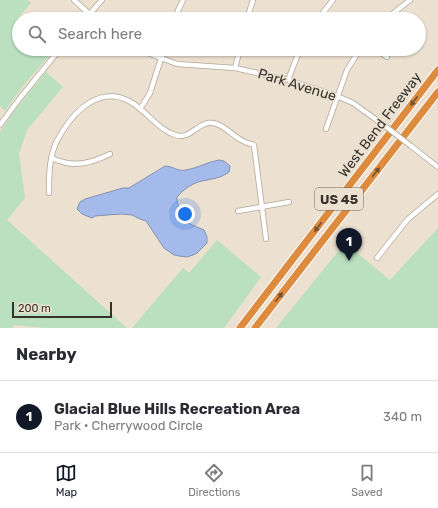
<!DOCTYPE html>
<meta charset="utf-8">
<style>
body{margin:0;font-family:Rubik,sans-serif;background:#f7f7f7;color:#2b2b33}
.scale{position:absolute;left:12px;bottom:10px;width:100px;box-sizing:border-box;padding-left:4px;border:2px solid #37322c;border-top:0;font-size:11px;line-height:14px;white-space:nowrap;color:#37322c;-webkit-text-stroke:3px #ece0d0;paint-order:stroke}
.you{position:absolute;left:185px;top:214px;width:14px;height:14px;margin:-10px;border:3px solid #fff;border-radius:50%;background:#1a73e8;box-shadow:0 0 0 6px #1a73e833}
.badge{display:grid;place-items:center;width:26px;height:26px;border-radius:50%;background:#111827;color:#fff;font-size:13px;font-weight:700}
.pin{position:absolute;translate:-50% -33px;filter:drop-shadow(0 1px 2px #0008)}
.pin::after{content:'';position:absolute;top:21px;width:14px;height:12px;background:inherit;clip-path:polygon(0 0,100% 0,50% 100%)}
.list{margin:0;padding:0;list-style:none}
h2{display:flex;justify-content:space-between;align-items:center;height:52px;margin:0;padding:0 16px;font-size:17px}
h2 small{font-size:13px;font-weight:400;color:#7c7c81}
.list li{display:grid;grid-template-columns:26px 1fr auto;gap:12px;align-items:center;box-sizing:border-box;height:72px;padding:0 16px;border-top:1px solid #e1e1e2}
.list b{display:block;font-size:15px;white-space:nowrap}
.list p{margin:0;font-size:13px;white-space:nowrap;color:#7c7c81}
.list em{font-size:13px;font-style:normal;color:#7c7c81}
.icon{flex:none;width:22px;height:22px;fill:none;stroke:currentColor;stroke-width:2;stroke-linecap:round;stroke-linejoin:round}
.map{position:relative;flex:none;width:438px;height:328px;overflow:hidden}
.search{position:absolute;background:#fff;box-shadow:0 1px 3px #0004;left:12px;right:12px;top:12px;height:44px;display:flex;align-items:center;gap:10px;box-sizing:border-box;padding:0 14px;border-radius:22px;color:#7c7c81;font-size:15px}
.sheet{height:124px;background:#fff}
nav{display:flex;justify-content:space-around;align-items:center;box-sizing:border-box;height:56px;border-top:1px solid #e1e1e2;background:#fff;font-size:11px;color:#7c7c81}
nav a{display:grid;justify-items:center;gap:2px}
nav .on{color:#111827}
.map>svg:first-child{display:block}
</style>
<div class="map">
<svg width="438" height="328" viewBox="0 0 438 328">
<rect width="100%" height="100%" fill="#ece0d0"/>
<g fill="#bae0bf">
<polygon points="0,0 28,0 31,3 18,18 19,20 19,49 55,49 23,86 5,111 0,106"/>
<polygon points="46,72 63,87 27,130 19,154 25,198 7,220 127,328 45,328 14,325 12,328 0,328 0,132 15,110"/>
<polygon points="438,228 438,328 276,328 345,243 390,280"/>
<polygon points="217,240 261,277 224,328 132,328 183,268 189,273"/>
</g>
<path fill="#a3baea" stroke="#8391b1" d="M 219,160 L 224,161 L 230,166 L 229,172 C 220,179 209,179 198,182 C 190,185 183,190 177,197 C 177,206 182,221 192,225 C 196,227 200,228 204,230 L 207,237 L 207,243 L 197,253 L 193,255 L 187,257 L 179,256 L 174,255 L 164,248 L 146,221 L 140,219 L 132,215 L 121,214 L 95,216 L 92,218 L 82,214 L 77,209 L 80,202 L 85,199 L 123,188 L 129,188 L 165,166 C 173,166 178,172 186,170 C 198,168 207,162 219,160 Z"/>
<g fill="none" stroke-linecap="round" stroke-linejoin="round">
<defs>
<g id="minor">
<polyline points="74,0 95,19"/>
<polyline points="85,19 102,0"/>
<polyline points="174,19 183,0"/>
<polyline points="247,19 253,0"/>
<polyline points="318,19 333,0"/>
<polyline points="386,19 410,0"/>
<polyline points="137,49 177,64 235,68 288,80 337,96 353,103 385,126"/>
<polyline points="375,49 387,57"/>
<polyline points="235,68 240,49"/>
<polyline points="288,80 300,49"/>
<polyline points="140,109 150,93 164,49"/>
<polyline points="0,125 20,98 60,49"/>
<polyline points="326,129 347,70 360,49"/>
<polyline points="411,146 438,167"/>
<path d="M 51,158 C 56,160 62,162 67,163 C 81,166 98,160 110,154"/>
<path d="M 49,193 C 49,176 49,161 55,145 C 57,140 60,136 62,132 C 76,109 101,86 129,101 C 146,110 157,129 175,135 C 189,140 196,125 208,123 C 221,121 232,136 243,141 C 246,143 251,144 254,145 L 266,239"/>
<polyline points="238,211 289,202"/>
<polyline points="377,258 408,219 438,194"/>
</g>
<g id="highway">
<polyline points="240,328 438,70"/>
<polyline points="255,328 438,92"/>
</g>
</defs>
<use href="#minor" stroke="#b2a798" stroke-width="6"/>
<use href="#highway" stroke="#fff" stroke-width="9"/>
<use href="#minor" stroke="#fff" stroke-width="4.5"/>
<use href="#highway" stroke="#dd8c3f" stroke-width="7"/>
<defs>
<polyline id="minor-bridge" points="385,126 411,146"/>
</defs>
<use href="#minor-bridge" stroke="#b2a798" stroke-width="6" stroke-linecap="butt"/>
<use href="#minor-bridge" stroke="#fff" stroke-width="4.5"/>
</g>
<defs><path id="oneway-solid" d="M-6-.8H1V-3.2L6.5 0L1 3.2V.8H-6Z"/></defs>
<g fill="#715233">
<use href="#oneway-solid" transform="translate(414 101) rotate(127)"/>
<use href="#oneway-solid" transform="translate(376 172) rotate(-52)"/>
<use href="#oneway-solid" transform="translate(318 227) rotate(127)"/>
<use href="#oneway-solid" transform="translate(279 297) rotate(-52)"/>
</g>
<g text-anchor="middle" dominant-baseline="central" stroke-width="3" stroke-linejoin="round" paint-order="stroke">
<rect fill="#ece0d0" stroke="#6d665d" stroke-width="1" x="315" y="188" width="48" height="22" rx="3"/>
<g font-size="13" font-weight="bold" fill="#37322c">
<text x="339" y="199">US 45</text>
</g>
<g font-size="14" fill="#37322c" stroke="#ece0d0">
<text transform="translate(297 85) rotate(17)">Park Avenue</text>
<text transform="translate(380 125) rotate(-53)">West Bend Freeway</text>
</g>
</g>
</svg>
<div class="scale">200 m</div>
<div class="you"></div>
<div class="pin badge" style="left:349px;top:261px">1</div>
<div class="search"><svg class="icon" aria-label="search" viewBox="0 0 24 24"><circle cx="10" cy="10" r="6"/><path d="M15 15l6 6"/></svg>Search here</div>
</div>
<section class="sheet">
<h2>Nearby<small></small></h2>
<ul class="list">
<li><span class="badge">1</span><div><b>Glacial Blue Hills Recreation Area</b><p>Park · Cherrywood Circle</p></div><em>340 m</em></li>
</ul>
</section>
<nav>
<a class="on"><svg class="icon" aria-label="map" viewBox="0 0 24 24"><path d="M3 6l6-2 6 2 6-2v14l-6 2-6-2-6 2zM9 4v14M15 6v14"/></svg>Map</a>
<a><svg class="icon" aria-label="directions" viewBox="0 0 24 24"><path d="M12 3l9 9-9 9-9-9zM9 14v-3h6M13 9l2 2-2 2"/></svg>Directions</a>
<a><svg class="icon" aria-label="saved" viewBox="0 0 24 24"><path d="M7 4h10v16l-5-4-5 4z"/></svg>Saved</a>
</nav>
